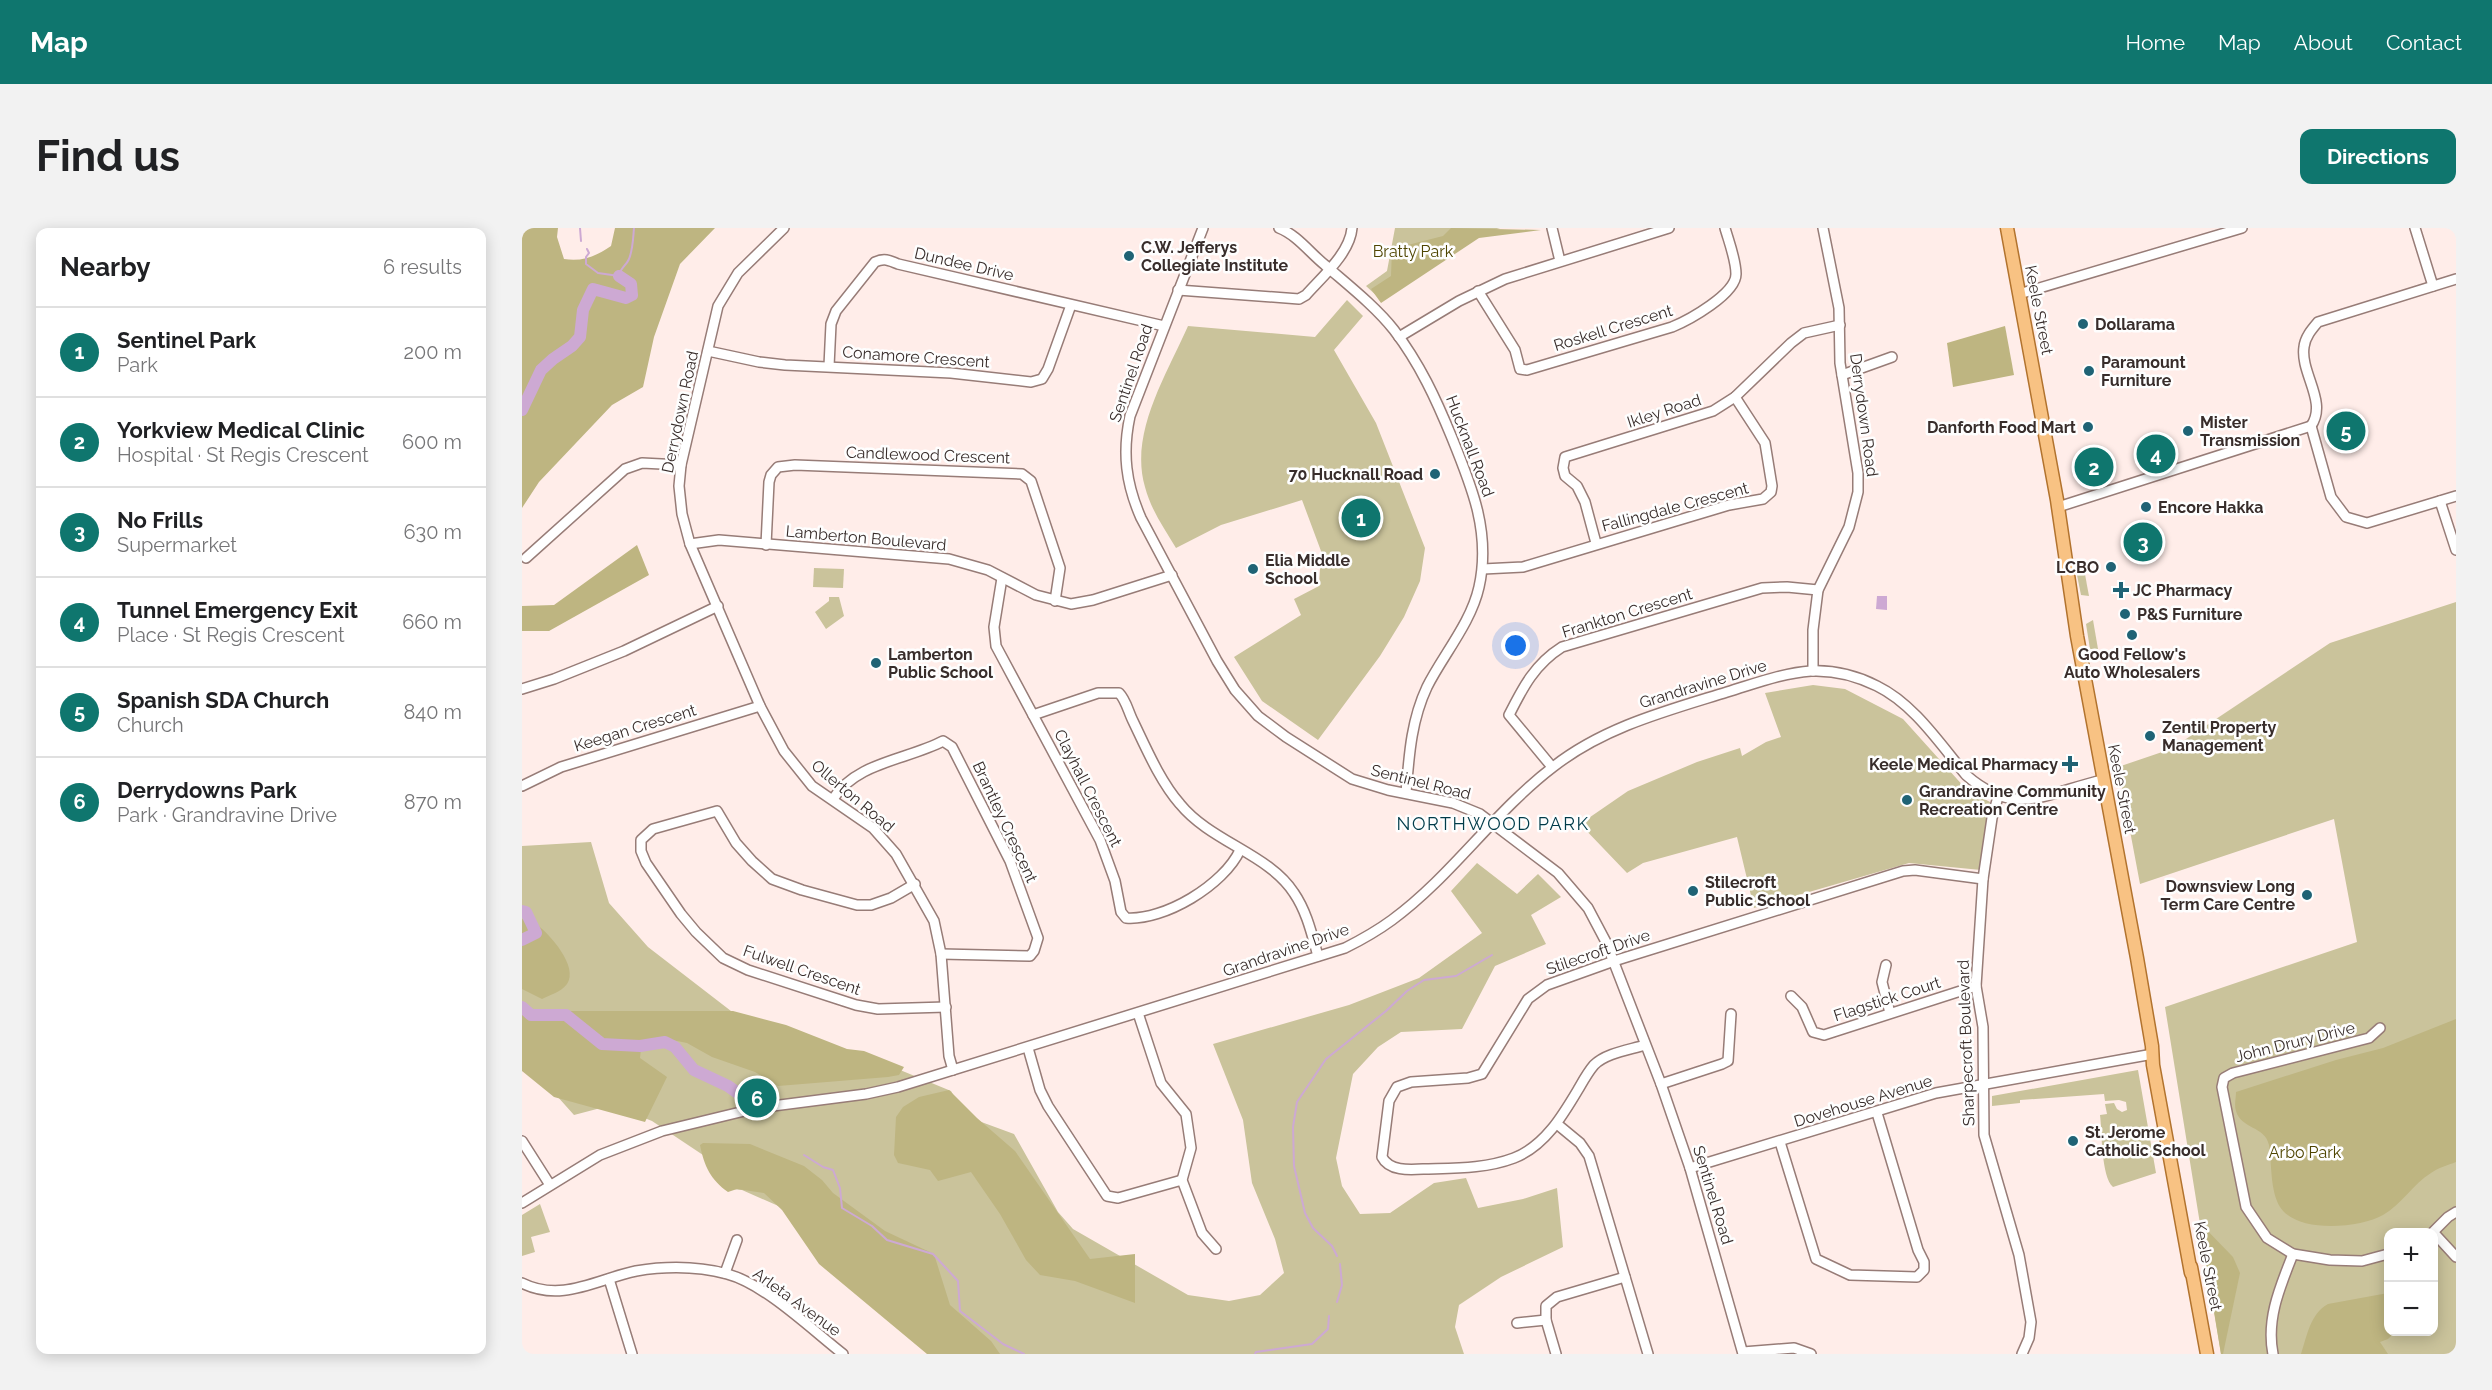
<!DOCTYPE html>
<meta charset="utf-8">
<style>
body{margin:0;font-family:Raleway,sans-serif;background:#f2f2f2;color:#202124}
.controls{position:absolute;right:18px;bottom:18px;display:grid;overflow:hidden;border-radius:12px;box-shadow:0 3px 15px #0003}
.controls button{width:54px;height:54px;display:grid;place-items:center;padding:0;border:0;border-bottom:2px solid #e0e0e0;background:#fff;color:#202124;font:30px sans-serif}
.you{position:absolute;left:994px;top:418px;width:21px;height:21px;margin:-15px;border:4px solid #fff;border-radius:50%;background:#1a73e8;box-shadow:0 0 0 9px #1a73e833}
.badge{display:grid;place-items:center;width:39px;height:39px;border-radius:50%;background:#0f766e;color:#fff;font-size:20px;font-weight:700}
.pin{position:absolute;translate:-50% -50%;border:3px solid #fff;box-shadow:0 2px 6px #0006}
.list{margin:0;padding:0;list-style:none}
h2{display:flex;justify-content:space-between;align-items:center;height:78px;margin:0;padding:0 24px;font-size:26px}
h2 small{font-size:20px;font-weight:400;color:#757577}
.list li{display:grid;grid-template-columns:39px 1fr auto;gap:18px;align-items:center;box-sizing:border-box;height:90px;padding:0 24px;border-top:2px solid #e0e0e0}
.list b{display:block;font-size:22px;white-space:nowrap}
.list p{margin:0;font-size:20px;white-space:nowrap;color:#757577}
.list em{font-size:20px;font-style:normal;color:#757577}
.map{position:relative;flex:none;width:1934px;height:1126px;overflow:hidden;border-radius:12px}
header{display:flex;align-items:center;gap:36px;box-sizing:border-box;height:84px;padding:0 30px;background:#0f766e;color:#fff}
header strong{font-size:28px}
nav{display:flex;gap:33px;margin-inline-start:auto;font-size:21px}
.intro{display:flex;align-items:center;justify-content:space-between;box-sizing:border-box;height:144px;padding:0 36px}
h1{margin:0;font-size:42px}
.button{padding:15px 27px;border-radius:12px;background:#0f766e;color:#fff;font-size:21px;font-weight:700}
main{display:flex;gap:36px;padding:0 36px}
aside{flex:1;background:#fff;border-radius:12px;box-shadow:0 3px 15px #0003}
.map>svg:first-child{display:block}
</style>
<header>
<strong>Map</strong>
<nav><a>Home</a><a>Map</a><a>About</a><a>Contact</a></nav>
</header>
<div class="intro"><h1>Find us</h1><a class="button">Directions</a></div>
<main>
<aside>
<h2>Nearby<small>6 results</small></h2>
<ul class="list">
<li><span class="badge">1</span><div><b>Sentinel Park</b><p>Park</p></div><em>200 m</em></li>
<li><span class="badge">2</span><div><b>Yorkview Medical Clinic</b><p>Hospital · St Regis Crescent</p></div><em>600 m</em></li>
<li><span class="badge">3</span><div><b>No Frills</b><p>Supermarket</p></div><em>630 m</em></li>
<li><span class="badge">4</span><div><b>Tunnel Emergency Exit</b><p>Place · St Regis Crescent</p></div><em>660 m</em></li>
<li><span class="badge">5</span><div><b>Spanish SDA Church</b><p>Church</p></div><em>840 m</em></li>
<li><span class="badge">6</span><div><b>Derrydowns Park</b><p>Park · Grandravine Drive</p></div><em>870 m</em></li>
</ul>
</aside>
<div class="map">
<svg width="1934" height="1126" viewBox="0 0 1934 1126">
<rect width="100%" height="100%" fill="#ffede9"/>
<g fill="#cac39b" fill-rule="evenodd">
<polygon points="873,0 978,0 962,5 857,70 844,58 865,43"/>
<path d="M 825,72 L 841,88 L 812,122 L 854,195 L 903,320 L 898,353 L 882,389 L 858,428 L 796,512 L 740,473 L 712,429 L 779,387 L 772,371 L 797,358 L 799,323 L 780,272 L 699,297 L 654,320 C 642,300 629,282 623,259 C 607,205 645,146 666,98 L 793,109 Z"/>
<polygon points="292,340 322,341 321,360 291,359"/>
<polygon points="1562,341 1567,368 1559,367 1555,347"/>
<polygon points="307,369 317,369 322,388 304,401 293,384 307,373"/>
<path d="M 1934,374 L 1934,1126 L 1699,1126 L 1643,779 L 1835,714 L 1812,591 L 1618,656 L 1596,539 L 1649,521 L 1808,415 ZM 1866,1004 L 1912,1004 L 1912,1104 L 1866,1104 Z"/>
<polygon points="1571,392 1576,421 1568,421 1564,396"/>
<polygon points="1291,457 1323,461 1381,491 1444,561 1468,574 1459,642 1387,635 1232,680 1215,609 1121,635 1105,645 1058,596 1106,563 1175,534 1218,520 1220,528 1244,514 1259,509 1243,465"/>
<polygon points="69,614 87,675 126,719 209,783 366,837 429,863 443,888 492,906 536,984 551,1001 666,1067 707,1073 738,1067 762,1045 753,1011 730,955 721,892 691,816 827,777 897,750 960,705 929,663 955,635 995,666 1016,646 1039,669 1009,687 1024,716 973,738 940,801 879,804 856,819 831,846 814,930 820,958 838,986 868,985 912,955 944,950 956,980 1001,971 1035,960 1041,1019 979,1049 937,1077 933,1099 942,1126 406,1126 261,980 220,962 211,961 193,935 130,893 90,877 52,887 0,829 0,618"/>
<path d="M 1616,842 L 1634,945 L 1591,959 C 1579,949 1580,903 1578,887 L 1585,886 L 1583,876 L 1592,875 L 1595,881 L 1600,884 L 1605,882 L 1604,874 L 1597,872 L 1583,873 L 1582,866 L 1498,872 L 1498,875 L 1470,878 L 1470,868 Z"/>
<polygon points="18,976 28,1004 9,1009 13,1024 0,1028 0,987"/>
</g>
<g fill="#beb581">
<path d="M 0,0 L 36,0 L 35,9 L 42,31 C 61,34 74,28 89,18 L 93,0 L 193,0 L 158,36 L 132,109 L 121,159 L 90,177 L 17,254 L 0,280 Z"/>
<polygon points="929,0 1019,2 957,10 859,75 849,61 869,48 870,21 921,8"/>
<polygon points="1483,98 1492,147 1431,159 1425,115"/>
<polygon points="115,317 127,347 27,403 0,403 0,378 32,377"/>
<path d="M 0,691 C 4,693 10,694 14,696 C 28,706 57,739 45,756 C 39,764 28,767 20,771 L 0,761 Z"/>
<polygon points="0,783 211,783 264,797 325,821 342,823 382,839 377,847 366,849 256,858 233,844 190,829 165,815 145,811 120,812 118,830 145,849 123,894 32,869 0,843"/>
<path d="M 1934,791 L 1934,934 C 1926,937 1916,940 1909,945 C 1891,956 1879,977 1861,987 C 1838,1000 1775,1006 1758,979 C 1748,962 1750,937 1747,917 C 1743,898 1719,901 1714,883 C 1712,877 1714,870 1714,864 L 1814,832 L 1861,820 Z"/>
<polygon points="427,862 455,890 493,923 568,1031 613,1026 613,1075 553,1053 518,1047 504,1032 478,986 449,944 416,953 408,942 376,935 372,927 374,889 381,879 397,869"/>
<path d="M 181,915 L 228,916 L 282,938 L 300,952 L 311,965 L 363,1003 L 412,1026 L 428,1077 L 469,1113 L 478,1126 L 405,1126 L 297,1036 L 260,982 L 242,965 L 215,961 L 206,964 C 189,952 182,938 178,917 Z"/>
<polygon points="1677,994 1711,1029 1718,1045 1701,1126 1699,1126"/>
<path d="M 1866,1065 L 1866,1104 L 1873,1104 L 1866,1111 L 1858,1114 L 1866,1126 L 1779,1126 C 1785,1108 1788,1086 1806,1076 Z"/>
</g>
<polygon fill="#cda9d3" points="1355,368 1365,368 1365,382 1354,381"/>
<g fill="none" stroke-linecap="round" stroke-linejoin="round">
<g stroke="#cda9d3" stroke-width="2">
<polyline points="58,0 59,13"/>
<path d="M 65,21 L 67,25 L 64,29 L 64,36 L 76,45 L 97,48 C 98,40 104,38 107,31 C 111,21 111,11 112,0"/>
<polyline points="282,927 301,939 311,942 318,960 320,980 350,998 365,1012 411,1026 436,1053 438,1083 481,1116 502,1126"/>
<polyline points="815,1028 810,1018 791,1000 783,985 772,938 771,899 775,874 804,831 864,783 885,763 902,752 934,748 970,727"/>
<polyline points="815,1074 820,1057 818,1036"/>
<polyline points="733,1126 734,1124 790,1116 806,1101 807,1088"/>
</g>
<g stroke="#cda9d3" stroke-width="12">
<polyline points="0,182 19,142 31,131 50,118 58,109 61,82 71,61 104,70 110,67 109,56 97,48"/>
<polyline points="0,683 4,684 14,705 0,712"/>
<polyline points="0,779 9,787 44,787 80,816 118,818 143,814 153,819 172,842 206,858 220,868"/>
</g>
<defs>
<g id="minor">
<polyline points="262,0 216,45 196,78 159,237 157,258 160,286 168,316 238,478 262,523 290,558 351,600 374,626 412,693 419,726 427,828 431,842"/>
<path d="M 681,0 L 608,188 C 600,225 604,256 619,290 L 695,433 L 713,462 L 736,488 L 764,509 L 830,551 L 866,562 L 931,575 L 958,586 L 1036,645 L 1066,680 L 1084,714 L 1139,856 L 1168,940 L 1221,1126"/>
<path d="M 757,0 C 775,7 788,25 803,37 C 826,57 853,78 872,102 C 898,136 914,171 930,210 C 950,259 969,305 957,359 C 949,395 921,427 905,459 C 889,493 887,528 884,565"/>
<polyline points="1030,0 1038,33"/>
<polyline points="1893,0 1911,58"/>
<path d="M 656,62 L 777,71 L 784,67 C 800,49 828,25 830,0"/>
<path d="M 956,63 L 993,122 L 998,141 L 1005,142 L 1150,99 C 1167,92 1214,66 1214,46 C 1214,32 1207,14 1203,0"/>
<polyline points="1497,66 1720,0"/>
<polyline points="877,109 937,73 983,51 1147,0"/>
<polyline points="186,123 237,134 263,137 429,145 509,154 520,151 526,141 549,77"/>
<path d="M 307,138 L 309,96 L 314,83 L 353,34 C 362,30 367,32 376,36 L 642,98"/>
<polyline points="1320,147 1370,129"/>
<path d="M 1789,198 C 1806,174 1778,145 1782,119 C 1783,109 1790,101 1796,94 L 1934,51"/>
<polyline points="1789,198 1809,269 1824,289 1845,295 1934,268"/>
<polyline points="1918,273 1934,322"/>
<polyline points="1536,279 1789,198"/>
<polyline points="1074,315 1063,274 1055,258 1043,248 1041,240 1043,229 1191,183 1213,169 1269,115 1282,105 1318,97"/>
<polyline points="168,316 197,312 427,331 466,342 514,367 549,376 571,372 650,347"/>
<polyline points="244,317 247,254 249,247 256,239 273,237 500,246 509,253 538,340 533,373"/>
<polyline points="4,330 103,241 120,235 159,237"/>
<polyline points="961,341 1001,339 1207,277 1241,271 1249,264 1250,258 1243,215 1213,169"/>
<path d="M 480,350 L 472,399 L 474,418 L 578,612 L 593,653 L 599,684 L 604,690 C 642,693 702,657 718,622"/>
<polyline points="1291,443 1291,402 1296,362 1327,299 1336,264 1336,245 1318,135 1317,80 1301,0"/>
<polyline points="0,461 32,451 102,423 196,378"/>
<path d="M 511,487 L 576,465 L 597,465 C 604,472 606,483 611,493 C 624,520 638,553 658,576 C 689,614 747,626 772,665 C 785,684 790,707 796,728"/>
<path d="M 1030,539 L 987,487 C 1001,459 1013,436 1040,419 L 1240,360 L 1265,359 L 1296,362"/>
<polyline points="0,558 39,539 238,478"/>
<polyline points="1476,569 1470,590 1461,651 1454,758 1461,799 1462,907 1497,1027 1509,1094 1507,1110 1500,1126"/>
<path d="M 311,571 C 334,534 385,532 421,513 L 430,519 L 488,633 L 516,710 L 512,723 L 508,728 L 419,726"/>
<polyline points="393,656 369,670 349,677 335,677 280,662 250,651 230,633 214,615 195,583 131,601 119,612 119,623 124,635 159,686 174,704 201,730 226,742 334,777 356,781 424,779"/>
<polyline points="1364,737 1360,754 1368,785"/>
<polyline points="1269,768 1280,779 1291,804 1302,807 1454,758"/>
<polyline points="616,785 639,855 664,886 669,920 660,952 680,1005 694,1021"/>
<polyline points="1858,800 1847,810 1711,845 1702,850 1700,859 1724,979 1745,1010 1771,1026 1808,1032 1840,1033 1866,1026"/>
<path d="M 1123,817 C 1107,822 1084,825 1072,837 C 1066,844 1061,853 1057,860 C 1041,887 1023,918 992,930 C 963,941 932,940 901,941 C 887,942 867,943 860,929 L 867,873 L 875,859 L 889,854 L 946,850 L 960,846 L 1006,771 L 1025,757 L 1092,733 L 1381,643 L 1393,642 L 1461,651"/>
<polyline points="506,820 518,862 526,878 585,968 596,970 660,952"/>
<polyline points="1139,856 1200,836 1206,833 1209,786"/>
<polyline points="1035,896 1058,915 1067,928 1126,1126"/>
<polyline points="0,913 28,957"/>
<polyline points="1258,914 1294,1031 1328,1047 1395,1049 1402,1042 1402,1034 1396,1022 1355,885"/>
<polyline points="1168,940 1414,865 1631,826"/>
<path d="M 0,975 L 78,927 L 140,903 L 235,880 L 344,866 L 376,859 L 823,720 C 839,712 855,703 870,692 C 930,648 972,584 1031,539 C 1082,499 1144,483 1205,464 C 1232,456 1260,445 1289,443 C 1311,442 1335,448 1355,458 C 1392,476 1418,516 1444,547 C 1494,591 1526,564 1581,552"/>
<polyline points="1911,1004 1926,989 1934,984"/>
<polyline points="1912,1005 1934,1029"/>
<polyline points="203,1045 215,1012"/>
<polyline points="87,1051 110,1126"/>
<path d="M 0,1055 C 40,1075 75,1051 114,1043 C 145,1038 175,1038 205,1046 C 243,1056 289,1101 321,1126"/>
<polyline points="995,1095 1024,1092"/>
<polyline points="1221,1124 1272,1120 1289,1126"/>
<polyline points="1034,1126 1024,1092 1024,1078 1035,1069 1103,1049"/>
<path d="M 1751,1126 C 1744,1091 1758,1059 1771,1026"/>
</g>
<g id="major">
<polyline points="1485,0 1535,272 1555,408 1615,730 1630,818 1631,837 1669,1045"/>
<polyline points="1669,1039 1685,1126"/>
</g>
</defs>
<use href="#minor" stroke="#977c77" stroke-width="12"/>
<use href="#major" stroke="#b2732e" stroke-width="15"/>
<use href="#minor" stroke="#fff" stroke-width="9"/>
<use href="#major" stroke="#f8c283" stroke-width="12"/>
</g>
<g fill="#1f6375" stroke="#fefefe" stroke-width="2">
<circle cx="607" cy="28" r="6"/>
<circle cx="1561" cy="96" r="6"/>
<circle cx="1567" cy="143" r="6"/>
<circle cx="1566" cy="199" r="6"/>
<circle cx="1666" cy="203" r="6"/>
<circle cx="913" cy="246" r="6"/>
<circle cx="1624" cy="279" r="6"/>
<circle cx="1589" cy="339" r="6"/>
<circle cx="731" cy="341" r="6"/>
<path d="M1596 353h6v6h6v6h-6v6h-6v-6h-6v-6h6z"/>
<circle cx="1603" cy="386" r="6"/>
<circle cx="1610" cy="407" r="6"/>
<circle cx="354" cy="435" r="6"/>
<circle cx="1628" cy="508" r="6"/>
<path d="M1545 527h6v6h6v6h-6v6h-6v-6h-6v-6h6z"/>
<circle cx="1385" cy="572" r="6"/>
<circle cx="1171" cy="663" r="6"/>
<circle cx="1785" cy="667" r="6"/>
<circle cx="1551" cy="913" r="6"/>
</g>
<g text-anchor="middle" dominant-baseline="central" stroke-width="5" stroke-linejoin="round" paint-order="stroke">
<g font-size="16" font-weight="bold" fill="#382d2b" stroke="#fefefe" text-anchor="start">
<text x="619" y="19">C.W. Jefferys<tspan x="619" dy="18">Collegiate Institute</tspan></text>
<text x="1573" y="96">Dollarama</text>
<text x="1579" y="134">Paramount<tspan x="1579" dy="18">Furniture</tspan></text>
<text x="1678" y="194">Mister<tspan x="1678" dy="18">Transmission</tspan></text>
<text x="1554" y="199" text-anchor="end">Danforth Food Mart</text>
<text x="901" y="246" text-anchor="end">70 Hucknall Road</text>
<text x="1636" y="279">Encore Hakka</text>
<text x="743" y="332">Elia Middle<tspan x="743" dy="18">School</tspan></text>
<text x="1577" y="339" text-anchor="end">LCBO</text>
<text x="1611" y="362">JC Pharmacy</text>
<text x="1615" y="386">P&amp;S Furniture</text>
<text x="366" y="426">Lamberton<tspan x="366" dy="18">Public School</tspan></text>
<text x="1610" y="426" text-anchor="middle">Good Fellow's<tspan x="1610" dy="18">Auto Wholesalers</tspan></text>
<text x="1640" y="499">Zentil Property<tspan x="1640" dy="18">Management</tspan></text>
<text x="1536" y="536" text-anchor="end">Keele Medical Pharmacy</text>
<text x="1397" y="563">Grandravine Community<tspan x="1397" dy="18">Recreation Centre</tspan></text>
<text x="1183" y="654">Stilecroft<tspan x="1183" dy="18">Public School</tspan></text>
<text x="1773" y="658" text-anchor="end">Downsview Long<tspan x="1773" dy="18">Term Care Centre</tspan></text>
<text x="1563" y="904">St. Jerome<tspan x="1563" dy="18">Catholic School</tspan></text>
</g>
<g font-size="16" fill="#4f4501" stroke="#fefefe">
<text x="891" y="23">Bratty Park</text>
<text x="1783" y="924">Arbo Park</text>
</g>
<g font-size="16" fill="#382d2b" stroke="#fefefe">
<text transform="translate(442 36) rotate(13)">Dundee Drive</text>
<text transform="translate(1517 82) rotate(79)">Keele Street</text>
<text transform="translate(1091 100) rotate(-17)">Roskell Crescent</text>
<text transform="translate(394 129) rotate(4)">Conamore Crescent</text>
<text transform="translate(609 145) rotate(-71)">Sentinel Road</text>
<text transform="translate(1142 183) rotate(-18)">Ikley Road</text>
<text transform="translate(158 184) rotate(-78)">Derrydown Road</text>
<text transform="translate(1342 187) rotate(82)">Derrydown Road</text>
<text transform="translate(948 218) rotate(69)">Hucknall Road</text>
<text transform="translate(406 227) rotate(2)">Candlewood Crescent</text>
<text transform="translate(1153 279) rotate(-15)">Fallingdale Crescent</text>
<text transform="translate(344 310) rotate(5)">Lamberton Boulevard</text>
<text transform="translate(1105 385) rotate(-17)">Frankton Crescent</text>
<text transform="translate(1181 456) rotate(-17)">Grandravine Drive</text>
<text transform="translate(113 500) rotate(-17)">Keegan Crescent</text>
<text transform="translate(899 554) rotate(14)">Sentinel Road</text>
<text transform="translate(566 560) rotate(63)">Clayhall Crescent</text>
<text transform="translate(1600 561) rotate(79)">Keele Street</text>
<text transform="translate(331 568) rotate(40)">Ollerton Road</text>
<text transform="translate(483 594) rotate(65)">Brantley Crescent</text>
<text transform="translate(764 722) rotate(-19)">Grandravine Drive</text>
<text transform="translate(1076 724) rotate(-19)">Stilecroft Drive</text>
<text transform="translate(280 742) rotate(19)">Fulwell Crescent</text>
<text transform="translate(1365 771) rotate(-18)">Flagstick Court</text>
<text transform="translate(1773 814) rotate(-14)">John Drury Drive</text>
<text transform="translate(1444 815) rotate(-92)">Sharpecroft Boulevard</text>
<text transform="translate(1341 873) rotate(-17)">Dovehouse Avenue</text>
<text transform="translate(1191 967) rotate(73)">Sentinel Road</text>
<text transform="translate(1686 1038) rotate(79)">Keele Street</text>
<text transform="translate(275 1074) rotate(36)">Arleta Avenue</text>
</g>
<g font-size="18" letter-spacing="1.5" fill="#003b49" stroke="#fefefe">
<text x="971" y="595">NORTHWOOD PARK</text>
</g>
</g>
</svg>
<div class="controls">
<button>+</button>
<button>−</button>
</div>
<div class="you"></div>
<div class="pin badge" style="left:839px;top:290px">1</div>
<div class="pin badge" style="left:1572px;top:239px">2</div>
<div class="pin badge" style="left:1621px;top:314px">3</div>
<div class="pin badge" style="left:1634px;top:226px">4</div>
<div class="pin badge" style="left:1824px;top:203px">5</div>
<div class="pin badge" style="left:235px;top:870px">6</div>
</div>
</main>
